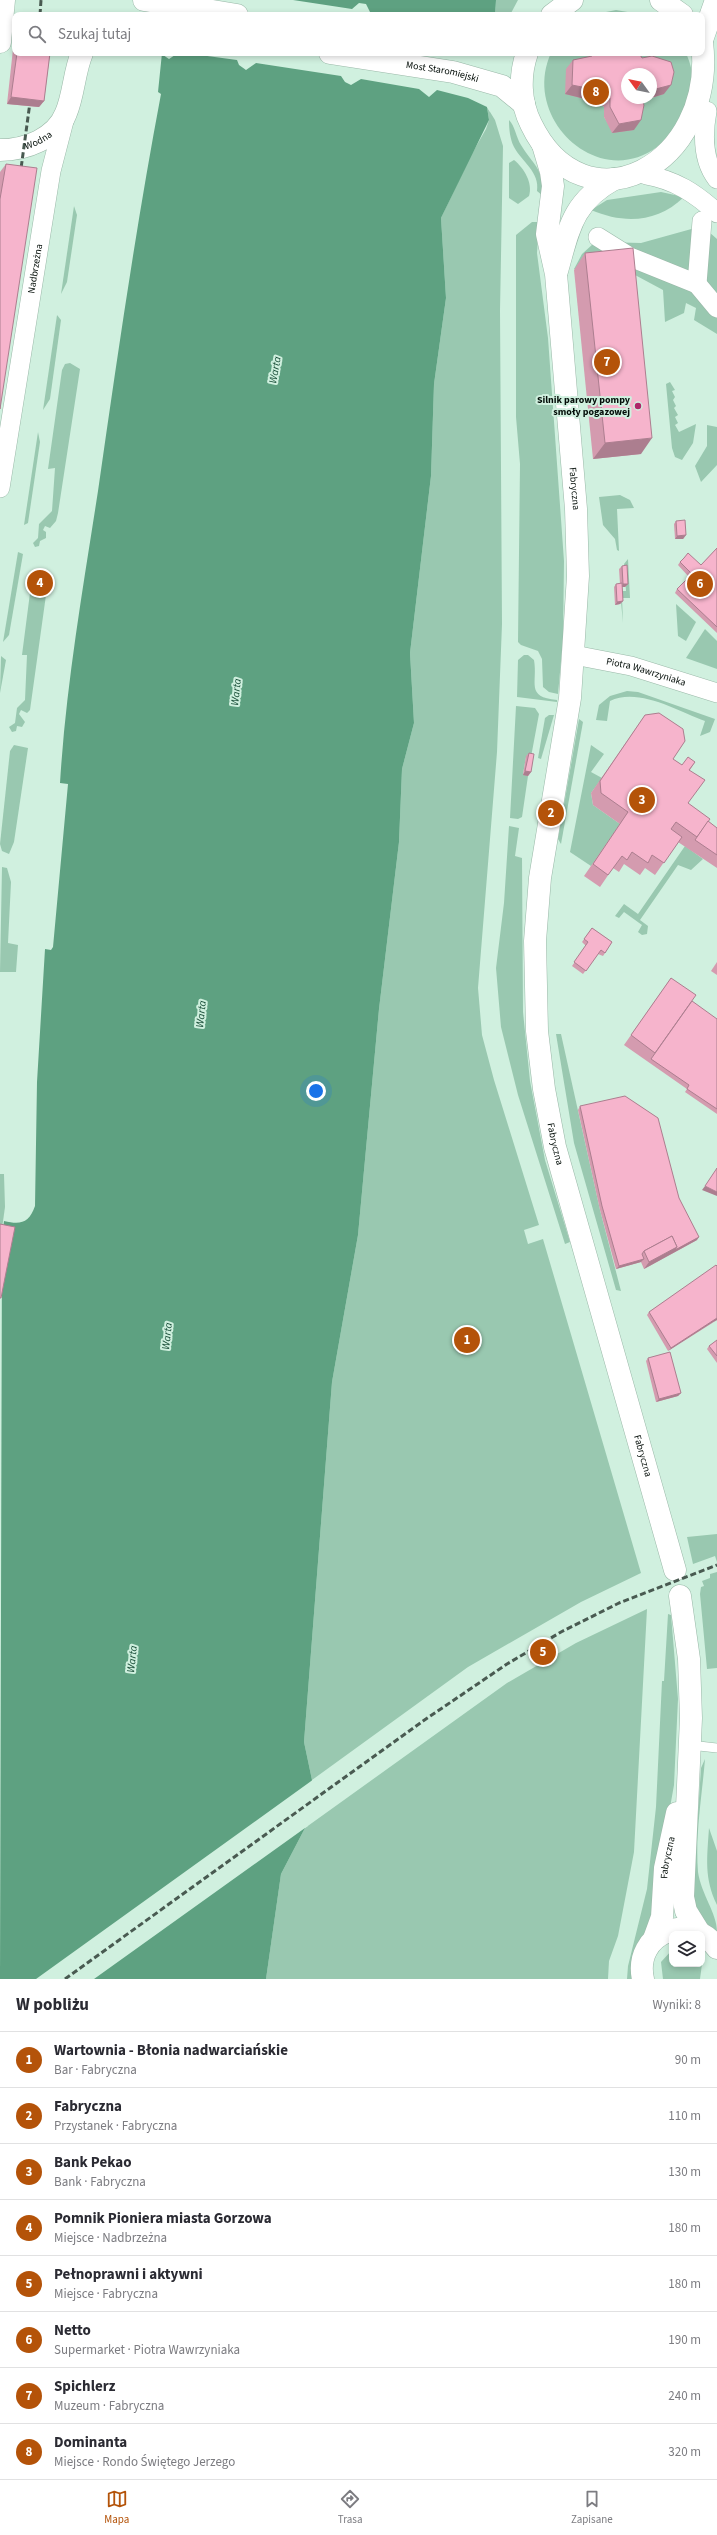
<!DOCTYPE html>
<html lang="pl">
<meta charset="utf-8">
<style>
body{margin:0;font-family:"Source Sans 3",sans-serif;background:#f2f2f3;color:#2b2b33}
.controls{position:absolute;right:12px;bottom:12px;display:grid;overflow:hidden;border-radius:8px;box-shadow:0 2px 6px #0003}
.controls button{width:36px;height:36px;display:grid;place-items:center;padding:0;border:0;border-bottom:1px solid #e1e1e2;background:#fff;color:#2b2b33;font:20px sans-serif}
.compass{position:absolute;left:621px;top:68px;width:36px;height:36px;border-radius:50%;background:#fff;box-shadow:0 2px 6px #0003;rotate:303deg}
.you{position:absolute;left:316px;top:1091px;width:14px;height:14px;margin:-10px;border:3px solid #fff;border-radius:50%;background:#1a73e8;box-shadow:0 0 0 6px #1a73e833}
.badge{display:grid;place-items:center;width:26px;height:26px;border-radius:50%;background:#b45309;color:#fff;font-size:13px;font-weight:700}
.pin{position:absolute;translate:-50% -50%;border:2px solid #fff;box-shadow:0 1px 4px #0006}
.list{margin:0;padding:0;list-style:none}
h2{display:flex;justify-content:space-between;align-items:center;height:52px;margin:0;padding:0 16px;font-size:17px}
h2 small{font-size:13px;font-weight:400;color:#7c7c81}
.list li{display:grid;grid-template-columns:26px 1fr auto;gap:12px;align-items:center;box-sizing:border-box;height:56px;padding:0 16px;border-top:1px solid #e1e1e2}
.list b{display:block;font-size:15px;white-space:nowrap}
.list p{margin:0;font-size:13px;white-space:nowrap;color:#7c7c81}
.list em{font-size:13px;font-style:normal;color:#7c7c81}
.icon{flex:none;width:22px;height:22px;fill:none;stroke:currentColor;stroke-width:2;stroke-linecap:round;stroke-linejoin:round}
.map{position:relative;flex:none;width:717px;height:1979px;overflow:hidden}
.search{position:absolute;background:#fff;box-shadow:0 2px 6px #0003;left:12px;right:12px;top:12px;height:44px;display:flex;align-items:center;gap:10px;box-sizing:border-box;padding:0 14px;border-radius:8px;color:#7c7c81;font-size:15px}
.sheet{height:500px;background:#fff}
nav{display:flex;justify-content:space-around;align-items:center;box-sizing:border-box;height:56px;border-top:1px solid #e1e1e2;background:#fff;font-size:11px;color:#7c7c81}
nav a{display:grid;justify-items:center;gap:2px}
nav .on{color:#b45309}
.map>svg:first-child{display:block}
</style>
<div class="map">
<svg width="717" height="1979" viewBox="0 0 717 1979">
<rect width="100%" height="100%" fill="#d0f0df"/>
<g fill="#99c8b0">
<polygon points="496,0 518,0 510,15 495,15"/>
<polygon points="616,10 645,15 591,15"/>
<path d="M 551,53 L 594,53 L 585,99 L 591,97 L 604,107 L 604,117 L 609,125 L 641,98 L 653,98 L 667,87 L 627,53 L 686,53 C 697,79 693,90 682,114 C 679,121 676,129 672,136 C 669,140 662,144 657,147 C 598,191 521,118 551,53 Z"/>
<polygon points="487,107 495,120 503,146 500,311 502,624 497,752 478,988 482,1035 494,1080 539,1225 524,1230 528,1244 543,1239 641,1573 581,1602 468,1667 312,1780 304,1742 332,1382 358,1235 379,1009 399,842 402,769 414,723 410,653 431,476 434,384 446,298 441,218 470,157 486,129 489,120"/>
<path d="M 509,120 C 515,126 516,137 521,145 C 535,168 542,165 543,196 L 537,191 C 540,172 522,162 514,147 C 510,139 509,129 509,120 Z"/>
<path d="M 514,160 C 524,168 533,183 529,196 L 518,204 L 509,198 L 509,163 Z"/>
<path d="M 661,192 L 684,197 C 657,223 624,224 591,210 L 607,200 Z"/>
<polygon points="74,206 77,215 67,282 61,294"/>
<polygon points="532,222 539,222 537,253 548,338 564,561 563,639 558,694 549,692 543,687 542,659 538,651 521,645 518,642 520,464 516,417 516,235"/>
<polygon points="695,228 709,232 717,239 717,334 694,320 696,308 686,303 684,313 665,322 663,290 622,268 574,269 582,254 593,244 602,242 641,243"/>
<polygon points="57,315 61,320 50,399 43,410"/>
<polygon points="70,363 80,369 58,513 56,521 50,528 45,526 43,530 46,532 46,538 40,541 39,546 35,547 33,543 38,538 39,524 52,511 55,468 48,469 62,370 65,364"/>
<polygon points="670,382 675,390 672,391 675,397 673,400 676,406 674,408 678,415 675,417 678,423 675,425 679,432 696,424 693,443 682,460 675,457 672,448 666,384"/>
<polygon points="707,425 717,427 717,465 701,482 695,466 707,446"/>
<polygon points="38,432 40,442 28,523 24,525"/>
<polygon points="620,495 630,500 634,508 617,509 619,551 617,550 615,539 603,525 599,497"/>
<polygon points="18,552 23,554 9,635 3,642"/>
<polygon points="628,559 630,598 622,598 623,623 620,591 626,591 624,564"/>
<polygon points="30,593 46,595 30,710 27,713 21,710 19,714 25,722 22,727 17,726 16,731 12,732 9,727 15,723 17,708 25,700 27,655 22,655"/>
<polygon points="676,604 696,622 686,641 678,636"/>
<polygon points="705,629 717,641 717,669 686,658"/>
<path d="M 524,655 L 528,655 L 534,660 C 538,683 525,697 557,700 L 557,702 L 517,697 L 518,660 Z"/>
<polygon points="1,656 6,660 0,693"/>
<path d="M 627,691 L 638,692 L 715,719 L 710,732 L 700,736 L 705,721 C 678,711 638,687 610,701 L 607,721 L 596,720 L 599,705 L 610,696 Z"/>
<polygon points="516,706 535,708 539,714 531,757 526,757 523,774 528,776 522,817 518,819 510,818"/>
<polygon points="549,715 554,715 541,759 538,758 545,718"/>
<polygon points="579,719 583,722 561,844 558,839"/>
<polygon points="14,745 28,748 14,842 9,854 2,851 0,844 10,751"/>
<polygon points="591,745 604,754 591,772 602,778 591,793 593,805 620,824 591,866 570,852"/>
<polygon points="509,826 519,828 515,856 522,858 523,1012 530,1081 545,1160 570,1242 565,1244 518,1095 501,1027 496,968 504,903"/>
<polygon points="685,846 703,859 691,870 678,865 640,920 648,926 647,934 642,935 638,932 642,925 624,912 619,918 615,916 624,904 638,914"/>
<polygon points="2,867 7,868 11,882 8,943 18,945 16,972 0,972"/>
<polygon points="556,1034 561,1034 600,1210 621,1291 616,1290 574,1143"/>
<polygon points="0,1174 4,1174 5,1207 0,1243"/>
<polygon points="717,1534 717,1562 715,1556 693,1564 687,1537"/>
<polygon points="717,1572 717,1668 707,1669 700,1594 701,1587 704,1586 702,1581 710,1578 710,1574"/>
<polygon points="647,1609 634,1852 618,1936 609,1961 608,1979 266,1979 281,1874 305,1828 507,1683 576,1643"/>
<path d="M 668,1614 L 671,1615 L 678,1699 L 674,1785 L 648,1931 C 635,1945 629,1960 633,1979 L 627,1979 L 628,1966 L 647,1889 L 656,1807 L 662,1681 L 664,1681 Z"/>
<path d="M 705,1759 C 702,1796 695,1835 698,1872 C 701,1894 717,1913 717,1932 L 703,1921 L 692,1904 L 701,1768 Z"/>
<path d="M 709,1828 L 717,1851 L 717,1905 C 704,1878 707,1858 709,1828 Z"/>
<polygon points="672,1950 672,1964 702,1964 700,1979 663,1979 661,1962"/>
</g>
<g fill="#5ea181">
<polygon points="168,0 496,0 495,15 167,15"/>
<path d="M 162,53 L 492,53 L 487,107 L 489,120 L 441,218 L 446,298 L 434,384 L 431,476 L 410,653 L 414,723 L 402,769 L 399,842 L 379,1009 L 358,1235 L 332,1382 L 304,1742 L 312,1780 L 305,1828 L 281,1874 L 266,1979 L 0,1979 L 2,1237 L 4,1221 C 21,1225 29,1223 35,1206 L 37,1082 L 45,949 L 51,950 L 53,947 L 68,784 L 60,783 C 66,685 83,588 98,491 C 117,359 136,226 161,94 L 158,92 Z"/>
</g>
<g fill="#d0f0df">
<polygon points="166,0 293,0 352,9 359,3 366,4 370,12 390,15 165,15"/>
<polygon points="160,53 178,53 169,59"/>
<polygon points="185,53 494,53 490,112 487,107 468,98 437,90 429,97 419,89 361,79 351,85 345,82 341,76 256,63 246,70 239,65 237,60"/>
<polygon points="314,1779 308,1826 305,1828 94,1979 36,1979"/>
</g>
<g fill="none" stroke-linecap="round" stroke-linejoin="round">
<defs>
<polyline id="lane" points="690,1745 717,1748"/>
<g id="street">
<path d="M 707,111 C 703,133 702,160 717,179"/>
<path d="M 646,175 C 675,180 695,193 717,213"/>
<polyline points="598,237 630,257 697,284 702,221"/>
<polyline points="697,284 717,308"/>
<path id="s1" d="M 0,488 L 51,171 L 65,117"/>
<path id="s2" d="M 574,655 L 631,666 L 717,693"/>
</g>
<g id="secondary">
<polyline points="144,0 237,15"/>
<polyline points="661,0 682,15"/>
<polyline points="552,15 572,0"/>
<polyline points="702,40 716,0"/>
<polyline points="0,42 4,0"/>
<path id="s3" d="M 330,53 L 453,72 L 502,86 L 524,104"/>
<path d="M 527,53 C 519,76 520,102 531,124 C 584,234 717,166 702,42"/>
<path id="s4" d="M 543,145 L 551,172 L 553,186 L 547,234 L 556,274 L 576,509 L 578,576 L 570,698 L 540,878 L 535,941 L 537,1031 L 544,1089 L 555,1147 L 675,1570"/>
<path id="s5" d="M 0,150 C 25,150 56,139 66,113 C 74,94 74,72 82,53"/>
<path d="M 557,271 C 569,229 572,202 614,179"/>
<polyline points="680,1596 689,1659 691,1718 683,1897 686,1911 699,1932"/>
<path id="s6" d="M 654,1939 L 662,1917 L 665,1868 L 677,1813"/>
<path d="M 643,1979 C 633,1933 690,1910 717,1948"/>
</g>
</defs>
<use href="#lane" stroke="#9ab8a8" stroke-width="10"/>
<use href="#street" stroke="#9ab8a8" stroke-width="20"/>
<use href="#secondary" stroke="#9ab8a8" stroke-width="23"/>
<use href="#lane" stroke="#fff" stroke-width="9"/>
<use href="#street" stroke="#fff" stroke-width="19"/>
<use href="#secondary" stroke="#fff" stroke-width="22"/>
<g stroke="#495a51" stroke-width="3" stroke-dasharray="6 3" stroke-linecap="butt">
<polyline points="40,15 41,0"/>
<polyline points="20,176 31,95"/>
<polyline points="65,1979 423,1721 507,1664 561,1632 619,1603 717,1565"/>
</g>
</g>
<g fill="#d49baf">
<polygon points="15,46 15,53 50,53 44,101 39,107 7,104 13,49"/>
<polygon points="592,53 639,53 664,94 651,98 651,74 627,74 634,130 612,133 604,117 604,107 591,97 585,99 565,94 566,69 573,60 590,57"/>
<polygon points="6,164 0,409 0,172"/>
<polygon points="585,253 641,454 593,459 574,270"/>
<polygon points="676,521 686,535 683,539 675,539 674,524"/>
<polygon points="717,548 717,633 675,593 677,589 689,577 678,565 680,562 701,565"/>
<polygon points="622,566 628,584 625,587 622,587 623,601 620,604 615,605 614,587 616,584 620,584 619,569"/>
<polygon points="645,715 673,759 682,765 695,762 690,770 688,804 708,821 717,828 717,868 678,842 655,875 645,868 640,875 624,864 619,872 613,868 600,887 584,876 620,824 593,805 591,793"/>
<polygon points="529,753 531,772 528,776 523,775 526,756"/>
<polygon points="592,928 612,942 603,956 598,954 583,974 572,966 586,946 582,942"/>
<polygon points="717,962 717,975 711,971"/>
<polygon points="671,978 689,1004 717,1019 717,1114 685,1092 687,1089 624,1045"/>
<polygon points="580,1106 679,1198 697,1240 644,1269 641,1262 616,1269 600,1210 578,1110"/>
<polygon points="717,1266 717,1320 668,1351 647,1315 649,1312"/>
<polygon points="717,1340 717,1363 707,1349 709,1346"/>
<polygon points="648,1358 681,1393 678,1396 656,1402 646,1361"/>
</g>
<g fill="#ac7e8f">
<polygon points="572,85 598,88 591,97 585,99 565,94"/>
<polygon points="671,85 664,94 651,98 651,89"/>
<polygon points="11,97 44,101 39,107 7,104"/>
<polygon points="641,120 634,130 612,133 619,124"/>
<polygon points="652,438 641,454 593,459 605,443"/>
<polygon points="686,535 683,539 675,539 677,536"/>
<polygon points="623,584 628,584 625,587 620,587"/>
<polygon points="623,601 620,604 615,605 617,602"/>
<polygon points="525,771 531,772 528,776 523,775"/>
<polygon points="705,1186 717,1192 717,1196 702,1190"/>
<polygon points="699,1237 697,1240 644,1269 649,1262 677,1247"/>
<polygon points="644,1259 641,1262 616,1269 619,1266"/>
<polygon points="717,1318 717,1320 713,1322 668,1351 671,1348"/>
<polygon points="681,1393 678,1396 656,1402 659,1399"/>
</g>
<g fill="#f6b4cc" stroke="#ac7e8f">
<polygon points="17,53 50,53 44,101 11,97"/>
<polygon points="593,53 639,53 642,58 652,56 671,62 674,72 671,85 652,90 651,89 651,74 627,74 627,98 641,98 644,105 641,120 619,124 610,107 610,98 598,88 592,89 572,85 573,60 592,56"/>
<polygon points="6,164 37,168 0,409 0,199"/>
<polygon points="633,248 652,438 605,443 585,253"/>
<polygon points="685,520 686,535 677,536 676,521"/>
<polygon points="717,548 717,627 677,589 692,574 680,562 684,558 688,553 701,565"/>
<polygon points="627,565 628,584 623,584 622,566"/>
<polygon points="622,583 623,601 617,602 616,584"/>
<polygon points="659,713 683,729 685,741 673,759 682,765 688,757 695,762 689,770 705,780 688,803 710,819 697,837 676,822 671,829 682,837 664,863 652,855 648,863 632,852 627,860 622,856 608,875 593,864 628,812 601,793 600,781 645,715"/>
<polygon points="529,753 534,754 531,772 525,771"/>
<polygon points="708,821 717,828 717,855 695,840"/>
<polygon points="592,928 612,942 605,953 601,950 586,971 574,962 588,942 584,939"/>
<polygon points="671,978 696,995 655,1053 631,1035"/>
<polygon points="692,1001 717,1019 717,1109 687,1089 689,1085 651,1059"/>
<polygon points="625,1096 658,1118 679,1198 699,1237 675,1250 677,1247 672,1236 644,1251 642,1254 644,1259 619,1266 602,1206 580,1106"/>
<polygon points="717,1168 717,1192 705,1186"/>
<polygon points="0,1224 15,1227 1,1298 0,1298"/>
<polygon points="672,1236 677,1247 649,1262 644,1251"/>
<polygon points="716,1265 717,1266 717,1318 671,1348 649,1312"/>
<polygon points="717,1340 717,1356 709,1346"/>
<polygon points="670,1352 681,1393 659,1399 648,1358"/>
</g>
<circle fill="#ae2669" stroke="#d0f0df" stroke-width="1.5" cx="638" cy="406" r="4"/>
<g text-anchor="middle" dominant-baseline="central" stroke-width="4" stroke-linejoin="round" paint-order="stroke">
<g font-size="10" fill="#040e09" stroke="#d0f0df">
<text stroke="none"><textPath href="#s3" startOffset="114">Most Staromiejski</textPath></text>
<text stroke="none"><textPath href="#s5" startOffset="40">Wodna</textPath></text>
<text stroke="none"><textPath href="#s1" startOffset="222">Nadbrzeżna</textPath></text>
<text stroke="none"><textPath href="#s4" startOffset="347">Fabryczna</textPath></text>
<text stroke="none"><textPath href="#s2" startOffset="74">Piotra Wawrzyniaka</textPath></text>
<text stroke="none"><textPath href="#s4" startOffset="1007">Fabryczna</textPath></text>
<text stroke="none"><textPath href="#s4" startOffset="1331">Fabryczna</textPath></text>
<text stroke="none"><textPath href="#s6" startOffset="83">Fabryczna</textPath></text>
</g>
<g font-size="10" font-weight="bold" fill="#040e09" stroke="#d0f0df" text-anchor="end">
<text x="630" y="400">Silnik parowy pompy<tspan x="630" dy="12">smoły pogazowej</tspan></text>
</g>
<g font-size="11" font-style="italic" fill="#194e38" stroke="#d0f0df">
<text transform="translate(275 370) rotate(-80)">Warta</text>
<text transform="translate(236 692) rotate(-84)">Warta</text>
<text transform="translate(201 1014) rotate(-84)">Warta</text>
<text transform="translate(167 1336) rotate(-84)">Warta</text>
<text transform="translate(132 1659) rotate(-84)">Warta</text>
</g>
</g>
</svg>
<div class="controls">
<button><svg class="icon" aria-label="layers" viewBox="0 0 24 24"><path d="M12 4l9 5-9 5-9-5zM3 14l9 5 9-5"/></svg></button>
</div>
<svg class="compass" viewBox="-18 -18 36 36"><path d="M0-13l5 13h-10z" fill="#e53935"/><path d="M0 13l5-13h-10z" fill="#7c7c81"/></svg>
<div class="you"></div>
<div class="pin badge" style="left:467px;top:1340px">1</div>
<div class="pin badge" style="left:551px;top:813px">2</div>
<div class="pin badge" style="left:642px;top:800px">3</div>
<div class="pin badge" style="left:40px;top:583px">4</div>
<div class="pin badge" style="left:543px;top:1652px">5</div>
<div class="pin badge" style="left:700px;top:584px">6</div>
<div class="pin badge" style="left:607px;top:362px">7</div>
<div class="pin badge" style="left:596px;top:92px">8</div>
<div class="search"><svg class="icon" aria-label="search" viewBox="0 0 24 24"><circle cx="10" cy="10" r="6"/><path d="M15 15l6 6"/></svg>Szukaj tutaj</div>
</div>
<section class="sheet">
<h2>W pobliżu<small>Wyniki: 8</small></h2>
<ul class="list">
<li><span class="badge">1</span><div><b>Wartownia - Błonia nadwarciańskie</b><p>Bar · Fabryczna</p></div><em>90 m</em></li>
<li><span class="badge">2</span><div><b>Fabryczna</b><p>Przystanek · Fabryczna</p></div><em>110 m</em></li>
<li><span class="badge">3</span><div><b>Bank Pekao</b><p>Bank · Fabryczna</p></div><em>130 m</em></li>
<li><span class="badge">4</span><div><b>Pomnik Pioniera miasta Gorzowa</b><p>Miejsce · Nadbrzeżna</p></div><em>180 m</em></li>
<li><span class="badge">5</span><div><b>Pełnoprawni i aktywni</b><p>Miejsce · Fabryczna</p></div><em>180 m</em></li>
<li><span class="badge">6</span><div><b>Netto</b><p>Supermarket · Piotra Wawrzyniaka</p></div><em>190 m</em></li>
<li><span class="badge">7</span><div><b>Spichlerz</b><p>Muzeum · Fabryczna</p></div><em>240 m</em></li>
<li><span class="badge">8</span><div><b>Dominanta</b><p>Miejsce · Rondo Świętego Jerzego</p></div><em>320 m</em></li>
</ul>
</section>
<nav>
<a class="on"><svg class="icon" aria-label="map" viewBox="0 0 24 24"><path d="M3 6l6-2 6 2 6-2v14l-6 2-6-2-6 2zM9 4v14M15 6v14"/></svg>Mapa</a>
<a><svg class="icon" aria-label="directions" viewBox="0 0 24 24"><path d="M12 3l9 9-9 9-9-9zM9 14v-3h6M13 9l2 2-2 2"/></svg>Trasa</a>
<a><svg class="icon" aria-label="saved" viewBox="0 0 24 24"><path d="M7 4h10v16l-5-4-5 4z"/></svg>Zapisane</a>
</nav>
